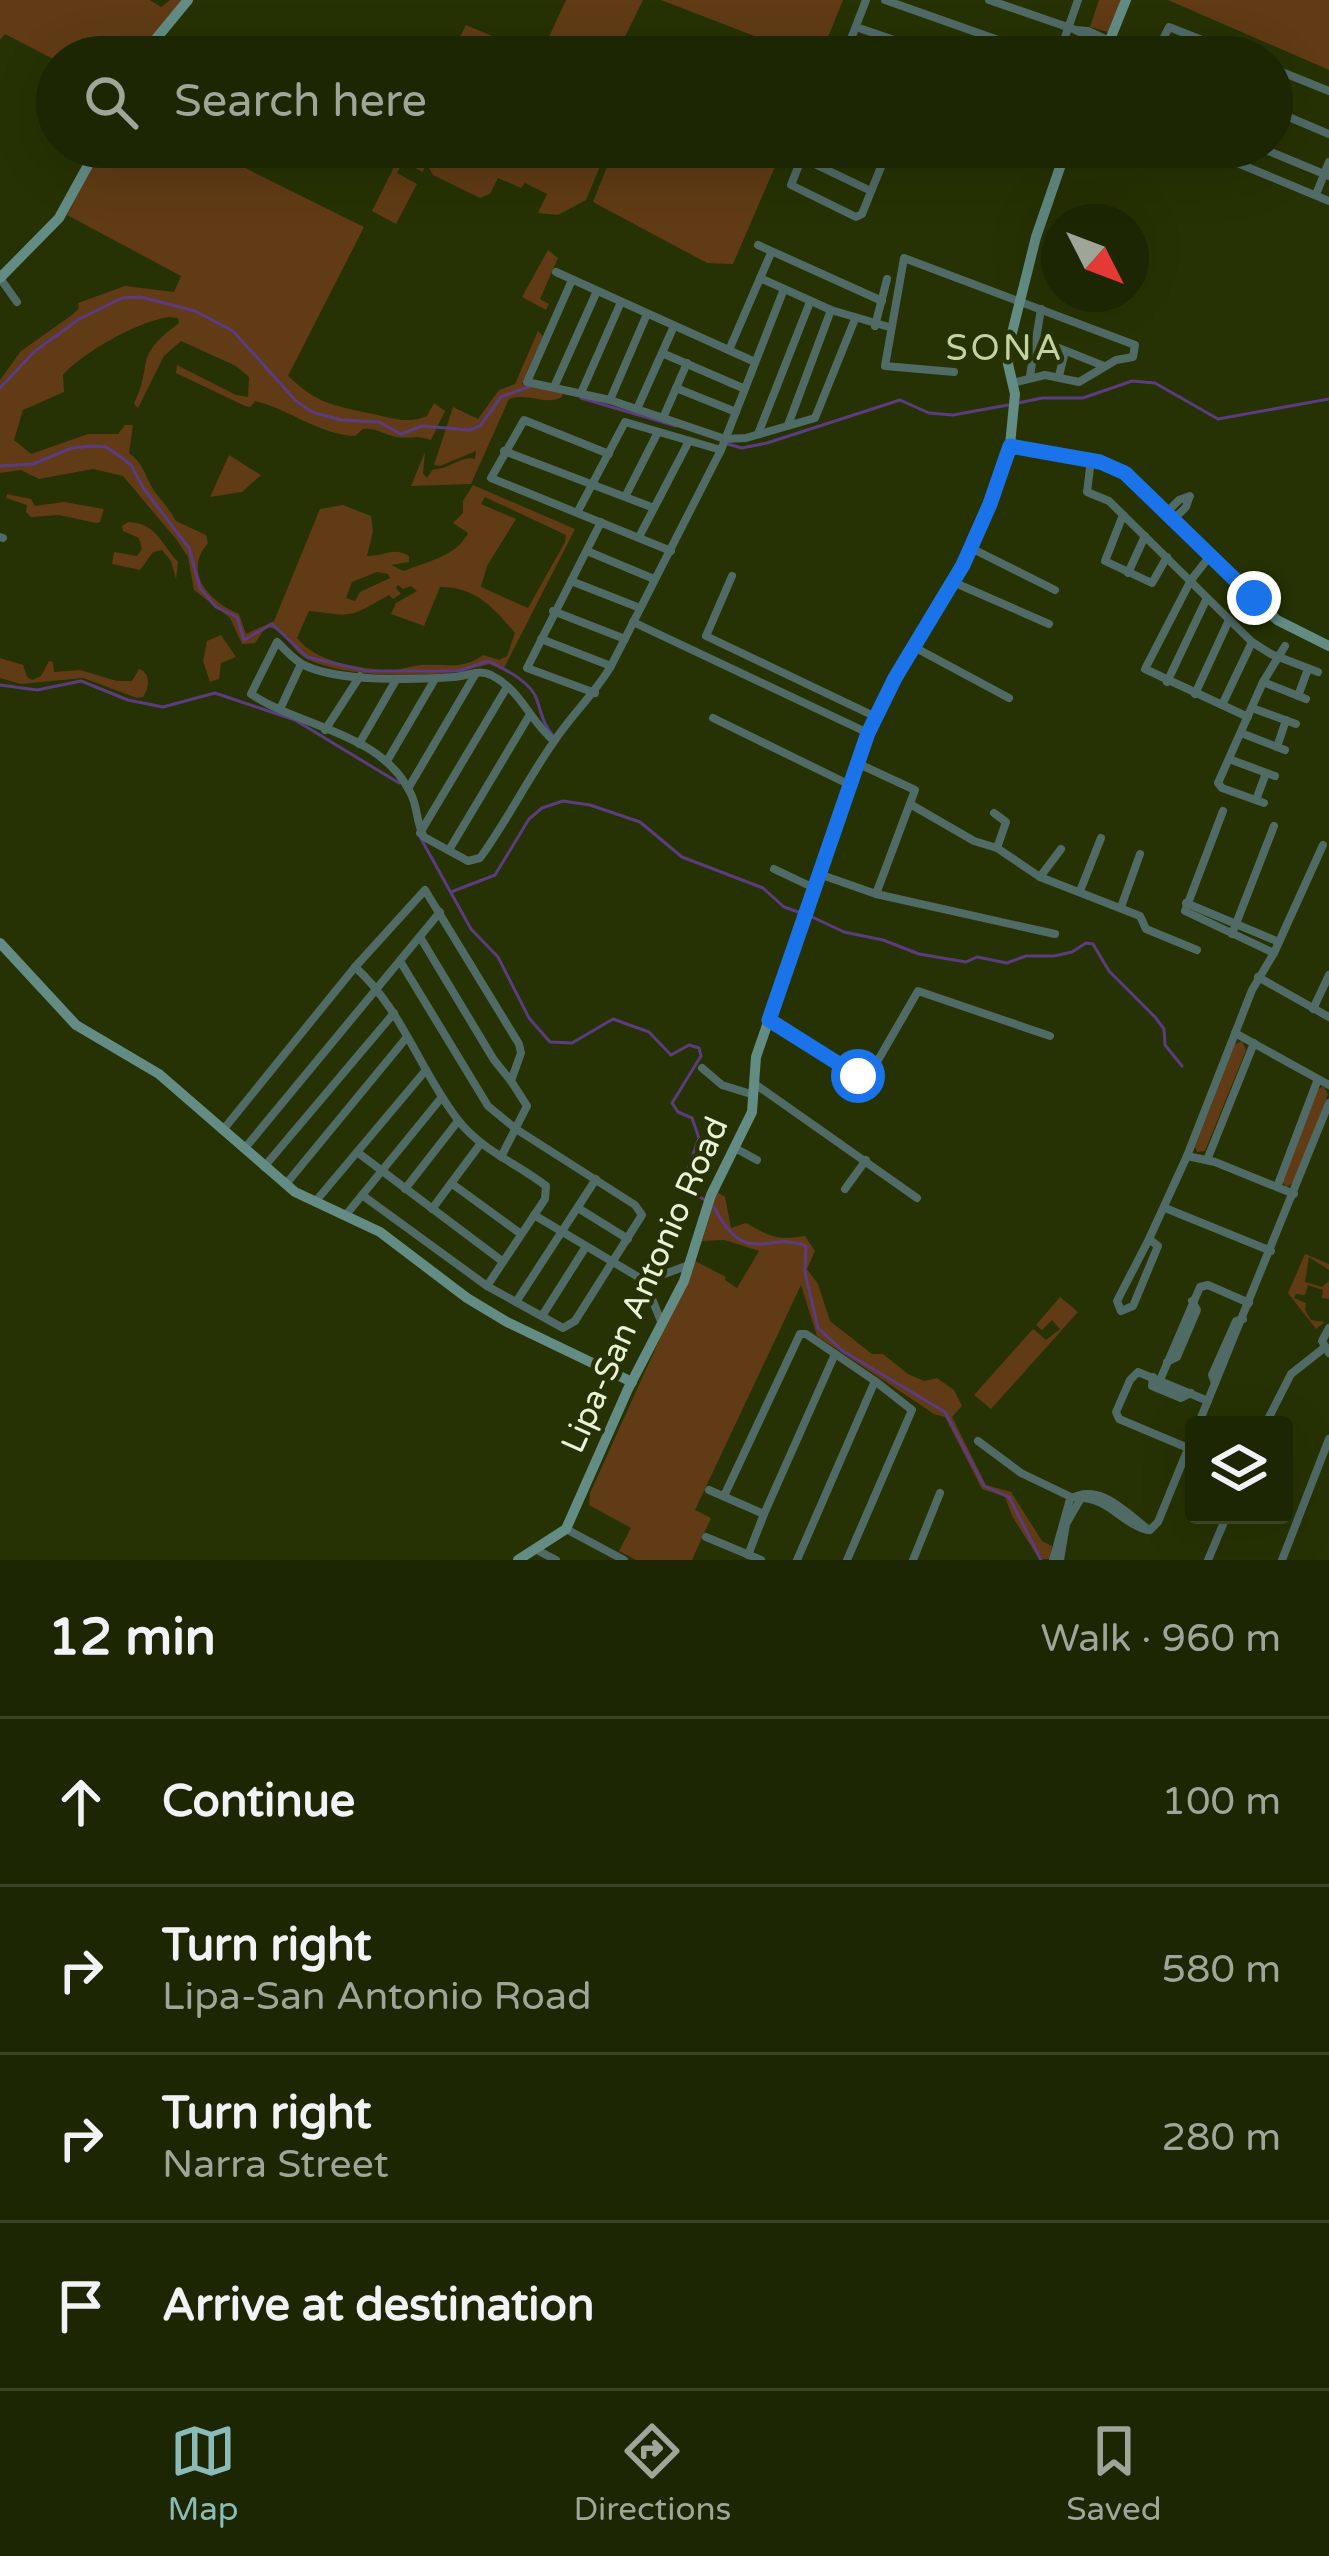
<!DOCTYPE html>
<meta charset="utf-8">
<style>
body{margin:0;font-family:"Varela Round",sans-serif;background:#252e0c;color:#f1f3f6}
.controls{position:absolute;right:36px;bottom:36px;display:grid;overflow:hidden;border-radius:12px;box-shadow:0 12px 48px #0002}
.controls button{width:108px;height:108px;display:grid;place-items:center;padding:0;border:0;border-bottom:3px solid #3a4324;background:#1c2602;color:#f1f3f6;font:60px sans-serif}
.compass{position:absolute;left:1041px;top:204px;width:108px;height:108px;border-radius:50%;background:#1c2602;box-shadow:0 12px 48px #0002;rotate:132deg}
.stop{position:absolute;width:36px;height:36px;margin:-27px;border:9px solid #1a73e8;border-radius:50%;background:#fff}
.stop.end{background:#1a73e8;border-color:#fff;box-shadow:0 3px 12px #0008}
.list{margin:0;padding:0;list-style:none}
h2{display:flex;justify-content:space-between;align-items:center;height:156px;margin:0;padding:0 48px;font-size:51px}
h2 small{font-size:39px;font-weight:400;color:#a0a599}
.list li{display:grid;grid-template-columns:78px 1fr auto;gap:36px;align-items:center;box-sizing:border-box;height:168px;padding:0 48px;border-top:3px solid #3a4324}
.list b{display:block;font-size:45px;white-space:nowrap}
.list p{margin:0;font-size:39px;white-space:nowrap;color:#a0a599}
.list em{font-size:39px;font-style:normal;color:#a0a599}
.icon{flex:none;width:66px;height:66px;fill:none;stroke:currentColor;stroke-width:2;stroke-linecap:round;stroke-linejoin:round}
.map{position:relative;flex:none;width:1329px;height:1560px;overflow:hidden}
.search{position:absolute;background:#1c2602;box-shadow:0 12px 48px #0002;left:36px;right:36px;top:36px;height:132px;display:flex;align-items:center;gap:30px;box-sizing:border-box;padding:0 42px;border-radius:66px;color:#a0a599;font-size:45px}
.sheet{height:828px;background:#1c2602}
nav{display:flex;justify-content:space-around;align-items:center;box-sizing:border-box;height:168px;border-top:3px solid #3a4324;background:#1c2602;font-size:33px;color:#a0a599}
nav a{display:grid;justify-items:center;gap:6px}
nav .on{color:#8bbbb9}
.map>svg:first-child{display:block}
</style>
<div class="map">
<svg width="1329" height="1560" viewBox="0 0 1329 1560">
<rect width="100%" height="100%" fill="#263203"/>
<g fill="#603b15" fill-rule="evenodd">
<polygon points="0,0 150,0 161,7 170,0 184,0 136,57 57,57 57,61 5,34 0,40"/>
<polygon points="566,0 643,0 615,57 450,57 466,25 540,56"/>
<polygon points="661,0 843,0 820,57 809,57"/>
<polygon points="1099,0 1121,0 1108,32 1090,27"/>
<polygon points="1168,0 1329,0 1329,70"/>
<path d="M 103,147 L 213,147 L 249,170 L 364,227 L 288,376 C 317,403 331,405 368,413 C 390,417 405,425 427,416 L 434,403 L 445,411 L 431,440 C 417,434 406,440 392,436 C 380,433 376,428 363,429 L 355,436 C 320,435 289,409 255,401 L 250,407 L 245,406 L 176,373 L 177,365 L 236,395 L 248,397 L 249,377 L 236,366 L 181,341 L 164,356 L 138,408 L 134,404 C 155,360 131,359 179,323 L 178,318 L 169,317 C 139,321 83,352 63,375 L 64,392 L 23,410 L 14,440 L 31,454 L 88,434 L 118,434 L 125,425 L 133,425 L 129,453 C 146,465 146,482 158,496 C 166,506 170,510 176,521 L 206,535 L 208,543 C 182,573 210,602 239,614 L 246,634 L 274,621 L 320,509 L 343,505 L 371,516 L 373,531 L 367,556 C 384,557 392,546 409,556 L 409,562 L 391,565 L 404,571 C 426,562 457,556 468,533 L 453,523 L 463,513 L 463,501 L 473,485 L 575,529 L 503,670 L 489,664 C 445,679 354,680 309,660 C 290,652 288,628 266,627 L 255,643 L 242,644 L 230,618 L 194,590 L 188,557 L 176,539 L 123,476 L 93,469 L 39,479 L 21,470 L 0,473 L 0,380 L 21,351 L 72,315 L 79,308 L 78,303 L 125,286 L 174,292 L 181,276 L 67,215 ZM 485,497 L 566,535 L 565,542 L 528,608 L 481,587 L 487,566 L 516,519 L 481,504 ZM 377,572 L 388,574 L 390,578 L 360,592 L 355,601 L 346,598 L 352,582 ZM 398,585 L 403,589 L 411,586 L 417,591 L 396,603 L 391,614 L 424,626 L 440,587 C 476,587 494,608 515,633 L 507,656 L 499,660 L 483,655 C 462,671 446,663 421,665 C 409,666 396,672 383,670 C 355,667 316,662 297,638 L 309,611 C 354,616 347,619 389,595 L 393,599 L 401,594 L 396,588 Z"/>
<polygon points="404,147 431,147 423,172 403,162 397,173 417,184 396,224 372,211"/>
<polygon points="435,147 608,147 586,200 558,215 538,213 547,194 525,183 521,188 498,178 490,194 480,198 433,175 428,166"/>
<polygon points="615,147 756,147 780,155 733,264 707,263 593,202"/>
<polygon points="548,250 558,258 540,299 549,304 546,310 522,297"/>
<path d="M 538,331 L 543,336 L 522,384 L 563,391 L 562,397 C 545,406 528,392 509,399 L 471,484 L 411,486 L 425,452 L 423,473 L 427,478 L 433,469 C 448,471 460,455 475,459 L 476,451 L 440,466 L 434,465 L 453,407 L 478,419 L 499,390 L 515,384 Z"/>
<polygon points="229,455 261,475 242,492 210,497"/>
<polygon points="7,494 31,499 35,506 64,502 104,509 100,522 96,523 59,515 31,517 26,512 27,505 6,498"/>
<path d="M 128,522 C 156,523 160,542 178,562 L 176,579 L 171,561 L 162,550 L 153,552 L 140,570 L 112,564 L 114,552 L 137,556 L 142,549 L 139,538 L 123,531 L 122,526 Z"/>
<polygon points="221,635 236,657 221,663 219,679 210,682 203,661 207,641"/>
<path d="M 0,658 L 23,665 L 27,677 L 32,680 L 41,676 L 49,661 L 53,662 L 54,672 L 80,670 L 117,681 L 132,681 L 139,669 C 152,674 149,688 143,697 L 137,698 L 83,678 L 21,684 L 0,678 Z"/>
<polygon points="1242,1041 1246,1050 1205,1151 1197,1152 1195,1147 1235,1044"/>
<polygon points="1323,1086 1328,1094 1295,1181 1287,1187 1282,1182 1316,1091"/>
<path d="M 717,1192 L 725,1197 L 731,1228 L 746,1223 C 772,1238 777,1240 805,1236 L 815,1251 L 807,1269 L 818,1284 L 830,1321 L 872,1354 L 883,1354 L 908,1374 L 924,1381 L 937,1378 L 954,1390 L 962,1406 L 952,1417 L 986,1485 L 1011,1492 L 1042,1541 L 1052,1546 L 1050,1559 L 1039,1559 L 1012,1516 L 1005,1497 L 982,1489 L 945,1417 L 934,1414 L 817,1336 L 801,1285 L 695,1510 L 711,1518 L 692,1560 L 636,1560 L 619,1551 L 631,1528 L 589,1505 L 590,1493 L 695,1261 L 726,1277 L 725,1280 L 737,1288 L 759,1251 L 725,1240 L 702,1241 Z"/>
<polygon points="1305,1254 1329,1264 1329,1270 1309,1257 1305,1282 1322,1287 1329,1281 1329,1299 1322,1298 1323,1290 1308,1285 1305,1295 1296,1294 1294,1298 1306,1303 1305,1310 1311,1320 1325,1322 1316,1329 1288,1293"/>
<polygon points="1060,1297 1078,1312 991,1409 974,1395 1033,1329 1046,1340 1060,1329 1052,1320 1042,1330 1036,1325"/>
</g>
<g fill="none" stroke-linecap="round" stroke-linejoin="round">
<g stroke="#5b3c81" stroke-width="3">
<polyline points="0,388 34,352 79,319 122,298 141,297 195,311 233,331 296,401 312,412 341,420 379,422 401,434 422,426 470,430 480,426 501,397 531,386"/>
<polyline points="581,398 676,426"/>
<polyline points="1018,403 1042,398 1083,398 1132,381 1155,383 1218,419 1329,399"/>
<polyline points="724,443 742,448 767,443 900,400 929,413 953,415 1008,405"/>
<path d="M 0,466 L 33,464 L 72,448 L 91,446 L 106,447 L 118,455 L 131,465 L 144,489 L 189,548 L 200,588 L 216,607 L 237,617 L 244,640 L 272,624 L 307,657 L 367,671 L 459,671 L 488,661 C 504,669 531,681 537,700 C 542,715 543,724 554,737"/>
<polyline points="0,685 37,690 81,681 128,700 163,707 215,693 295,720 399,783"/>
<polyline points="419,835 471,929 498,957 529,1018 550,1042 572,1043 613,1019 649,1032 671,1055 689,1045 699,1048 701,1056 672,1103 678,1112 692,1118 699,1138 687,1171 694,1194 707,1201"/>
<polyline points="451,892 495,875 529,819 542,808 563,801 590,805 640,822 682,857 763,888 784,907 801,913"/>
<polyline points="810,916 844,932 883,940 919,954 966,962 977,957 1007,963 1026,956 1054,956 1072,952 1086,943 1093,944 1109,971 1155,1017 1164,1029 1165,1045 1182,1066"/>
<path d="M 714,1207 C 746,1270 769,1230 806,1246 L 805,1272 L 818,1328 L 843,1351 L 945,1412 L 984,1486 L 1009,1497 L 1041,1560"/>
</g>
<g stroke="#506a66" stroke-width="8">
<polyline points="885,0 1046,57"/>
<polyline points="989,0 1076,30 1088,31 1144,57"/>
<polyline points="856,27 944,57"/>
<polyline points="1077,31 1125,54 1141,56"/>
<polyline points="844,57 866,0"/>
<polyline points="1058,57 1078,0"/>
<polyline points="1154,57 1169,27 1245,57"/>
<polyline points="1272,68 1329,91"/>
<polyline points="1272,110 1329,134"/>
<polyline points="806,147 791,185 856,217 862,214 889,147"/>
<polyline points="849,147 883,163"/>
<polyline points="1199,147 1329,201"/>
<polyline points="1259,147 1329,176"/>
<polyline points="802,158 871,191"/>
<polyline points="1317,192 1329,162"/>
<polyline points="758,245 882,301"/>
<polyline points="556,272 755,362"/>
<polyline points="0,278 17,302"/>
<polyline points="760,278 831,310 889,327"/>
<polyline points="572,280 527,382 610,400 725,439 746,438 815,418 855,319"/>
<polyline points="875,326 887,279"/>
<polyline points="1036,339 1104,366"/>
<polyline points="729,350 771,253"/>
<polyline points="662,353 745,389"/>
<polyline points="954,372 885,366 904,258 1135,345 1133,357 1116,360 1079,382 1045,375 1012,383"/>
<polyline points="1030,376 1041,309"/>
<polyline points="1059,376 1065,351"/>
<polyline points="554,387 597,291"/>
<polyline points="676,388 736,412"/>
<polyline points="581,393 621,302"/>
<polyline points="610,400 647,314"/>
<polyline points="637,409 674,326"/>
<polyline points="663,418 687,363"/>
<polyline points="788,425 831,310"/>
<polyline points="758,434 810,302"/>
<polyline points="504,451 654,508"/>
<polyline points="609,454 524,420 491,478 671,551"/>
<polyline points="1091,460 1087,492 1109,501 1252,642 1271,654 1318,672"/>
<polyline points="626,495 658,432"/>
<polyline points="578,511 625,422 721,450"/>
<polyline points="1166,513 1179,500 1190,496"/>
<polyline points="1123,515 1105,561 1152,583 1167,557"/>
<polyline points="1173,520 1186,507 1189,498"/>
<polyline points="0,537 3,538"/>
<polyline points="639,537 689,441"/>
<polyline points="971,548 1055,590"/>
<polyline points="587,551 654,579"/>
<polyline points="1210,556 1191,580 1145,669 1248,717"/>
<polyline points="1128,573 1145,536"/>
<polyline points="732,576 706,636 876,717"/>
<polyline points="571,581 640,608"/>
<polyline points="953,582 1049,624"/>
<polyline points="553,611 625,639"/>
<polyline points="633,622 868,733"/>
<polyline points="541,639 611,666"/>
<polyline points="914,647 1009,698"/>
<polyline points="1167,682 1206,600"/>
<polyline points="1263,682 1306,699"/>
<polyline points="595,693 527,668 601,522"/>
<polyline points="1195,694 1229,620"/>
<polyline points="1298,696 1308,669"/>
<polyline points="1222,705 1252,642"/>
<polyline points="281,707 301,664"/>
<polyline points="1252,708 1296,724"/>
<polyline points="713,718 850,785"/>
<polyline points="325,730 360,676"/>
<polyline points="1241,733 1285,750"/>
<path d="M 554,741 C 529,720 521,690 491,675 C 478,669 467,676 454,677 C 416,680 341,682 306,666 C 294,661 286,650 277,642 L 251,694 C 302,728 380,732 410,792 C 418,806 416,823 424,837 L 468,861 L 480,858 C 507,821 527,780 553,743 C 571,715 594,695 611,666 L 721,450 L 784,289"/>
<polyline points="359,744 396,680"/>
<polyline points="1277,747 1286,720"/>
<polyline points="1229,759 1275,776"/>
<polyline points="387,761 435,679"/>
<polyline points="857,763 915,790 876,894"/>
<polyline points="409,787 476,673"/>
<polyline points="1256,800 1266,773"/>
<polyline points="1264,803 1222,788 1218,783 1263,682 1285,646"/>
<polyline points="910,804 974,841 997,848 1040,877 1140,916 1146,929 1197,950"/>
<polyline points="1223,811 1185,911 1274,953"/>
<polyline points="994,813 1006,822 997,848"/>
<polyline points="420,833 507,687"/>
<polyline points="449,850 529,716"/>
<polyline points="774,869 812,887"/>
<polyline points="819,874 876,894 1055,934"/>
<polyline points="1040,877 1061,849"/>
<polyline points="1080,891 1101,838"/>
<polyline points="1186,903 1279,942"/>
<polyline points="1121,907 1140,854"/>
<polyline points="1232,934 1274,826"/>
<polyline points="420,937 494,1060 511,1081"/>
<path d="M 355,967 C 402,1009 420,1071 458,1120 C 481,1150 518,1164 546,1186 L 545,1199 L 487,1286"/>
<polyline points="1258,977 1329,1017"/>
<polyline points="1313,1009 1329,975"/>
<polyline points="769,1020 863,1076 870,1074 918,991 1050,1036"/>
<polyline points="1235,1033 1329,1085"/>
<polyline points="702,1068 722,1085 754,1095"/>
<polyline points="755,1084 917,1198"/>
<polyline points="223,1130 355,967 425,890 519,1044 521,1053 511,1081 527,1106 501,1157"/>
<polyline points="245,1148 440,912"/>
<polyline points="735,1148 757,1160"/>
<polyline points="357,1152 502,1261"/>
<polyline points="1187,1156 1215,1162 1294,1194"/>
<polyline points="1207,1160 1254,1043"/>
<polyline points="264,1167 394,1013"/>
<polyline points="451,1183 521,1234"/>
<polyline points="286,1184 407,1037"/>
<polyline points="1277,1187 1318,1079"/>
<polyline points="405,1189 458,1121"/>
<polyline points="845,1189 866,1160"/>
<polyline points="362,1195 487,1286 563,1328 575,1321 642,1215 635,1205 516,1129 488,1106 400,961"/>
<polyline points="315,1202 426,1070"/>
<polyline points="578,1208 628,1239"/>
<polyline points="1165,1208 1271,1251"/>
<polyline points="432,1209 481,1143"/>
<polyline points="534,1215 645,1281 662,1324"/>
<polyline points="345,1216 442,1097"/>
<polyline points="1149,1239 1187,1156 1252,990 1274,953 1323,845"/>
<polygon points="1149,1239 1158,1246 1133,1306 1121,1311 1117,1301"/>
<polyline points="645,1281 689,1265"/>
<polyline points="516,1302 596,1179"/>
<polyline points="542,1316 585,1248"/>
<polyline points="1329,1328 1322,1341 1329,1353"/>
<polyline points="1167,1362 1177,1357 1197,1310 1192,1301"/>
<polyline points="1153,1377 1152,1386 1181,1398 1191,1393"/>
<polyline points="1160,1380 1200,1287 1208,1285 1249,1303"/>
<polyline points="1215,1383 1212,1375 1236,1321 1243,1319"/>
<polyline points="1198,1425 1329,1103"/>
<polyline points="1265,1425 1291,1374 1324,1348"/>
<polyline points="978,1441 1021,1473 1071,1497"/>
<polyline points="1188,1448 1119,1419 1116,1412 1130,1380 1138,1372 1208,1401"/>
<polyline points="709,1490 764,1514 835,1354"/>
<polyline points="724,1496 800,1334 806,1334 875,1381 797,1560"/>
<polyline points="566,1529 624,1560"/>
<polyline points="1150,1530 1158,1522 1194,1434"/>
<polyline points="706,1537 761,1560"/>
<polyline points="537,1550 556,1560"/>
<polyline points="748,1555 764,1514"/>
<polyline points="847,1560 912,1410 875,1381"/>
<polyline points="913,1560 940,1493"/>
<path d="M 1053,1560 L 1070,1499 C 1099,1482 1124,1511 1149,1530"/>
<path d="M 1060,1560 L 1066,1524 L 1081,1498 C 1108,1498 1124,1525 1148,1530"/>
<polyline points="1208,1560 1227,1515"/>
<polyline points="1282,1560 1329,1439"/>
</g>
<g stroke="#638c85" stroke-width="10">
<polyline points="141,57 188,0"/>
<polyline points="1103,57 1126,0"/>
<polyline points="0,278 59,218 98,147"/>
<polyline points="1010,445 1100,462 1125,473 1277,620 1329,646"/>
<polyline points="0,943 76,1025 159,1074 295,1192 380,1232 467,1298 507,1322 632,1382"/>
<polyline points="518,1560 566,1529 628,1389 684,1281 711,1195 752,1112 756,1057 868,733 895,678 963,565 990,504 1010,445 1015,394 1008,364 1010,341 1036,237 1067,147"/>
</g>
</g>
<g fill="none" stroke-linecap="round" stroke-linejoin="round">
<polyline stroke="#1a73e8" stroke-width="15" points="858,1076 769,1020 868,733 895,678 963,565 990,504 1010,446 1100,462 1125,473 1254,598"/>
</g>
<g text-anchor="middle" dominant-baseline="central" stroke-width="9" stroke-linejoin="round" paint-order="stroke">
<g font-size="33" fill="#eaf3d9" stroke="#263203">
<text transform="translate(645 1285) rotate(-66)">Lipa-San Antonio Road</text>
</g>
<g font-size="36" letter-spacing="3" fill="#c2d3a1" stroke="#263203">
<text x="1005" y="348">SONA</text>
</g>
</g>
</svg>
<div class="controls">
<button><svg class="icon" aria-label="layers" viewBox="0 0 24 24"><path d="M12 4l9 5-9 5-9-5zM3 14l9 5 9-5"/></svg></button>
</div>
<svg class="compass" viewBox="-18 -18 36 36"><path d="M0-13l5 13h-10z" fill="#e53935"/><path d="M0 13l5-13h-10z" fill="#a0a599"/></svg>
<div class="stop" style="left:858px;top:1076px"></div>
<div class="stop end" style="left:1254px;top:598px"></div>
<div class="search"><svg class="icon" aria-label="search" viewBox="0 0 24 24"><circle cx="10" cy="10" r="6"/><path d="M15 15l6 6"/></svg>Search here</div>
</div>
<section class="sheet">
<h2>12 min<small>Walk · 960 m</small></h2>
<ul class="list">
<li><svg class="icon" aria-label="ahead" viewBox="0 0 24 24"><path d="M12 20V5M6 11l6-6 6 6"/></svg><div><b>Continue</b></div><em>100 m</em></li>
<li><svg class="icon" aria-label="right" viewBox="0 0 24 24"><path d="M7 20v-9h11M14 6l5 5-5 5"/></svg><div><b>Turn right</b><p>Lipa-San Antonio Road</p></div><em>580 m</em></li>
<li><svg class="icon" aria-label="right" viewBox="0 0 24 24"><path d="M7 20v-9h11M14 6l5 5-5 5"/></svg><div><b>Turn right</b><p>Narra Street</p></div><em>280 m</em></li>
<li><svg class="icon" aria-label="arrive" viewBox="0 0 24 24"><path d="M6 21V4h12l-3 4 3 4H6"/></svg><div><b>Arrive at destination</b></div></li>
</ul>
</section>
<nav>
<a class="on"><svg class="icon" aria-label="map" viewBox="0 0 24 24"><path d="M3 6l6-2 6 2 6-2v14l-6 2-6-2-6 2zM9 4v14M15 6v14"/></svg>Map</a>
<a><svg class="icon" aria-label="directions" viewBox="0 0 24 24"><path d="M12 3l9 9-9 9-9-9zM9 14v-3h6M13 9l2 2-2 2"/></svg>Directions</a>
<a><svg class="icon" aria-label="saved" viewBox="0 0 24 24"><path d="M7 4h10v16l-5-4-5 4z"/></svg>Saved</a>
</nav>
